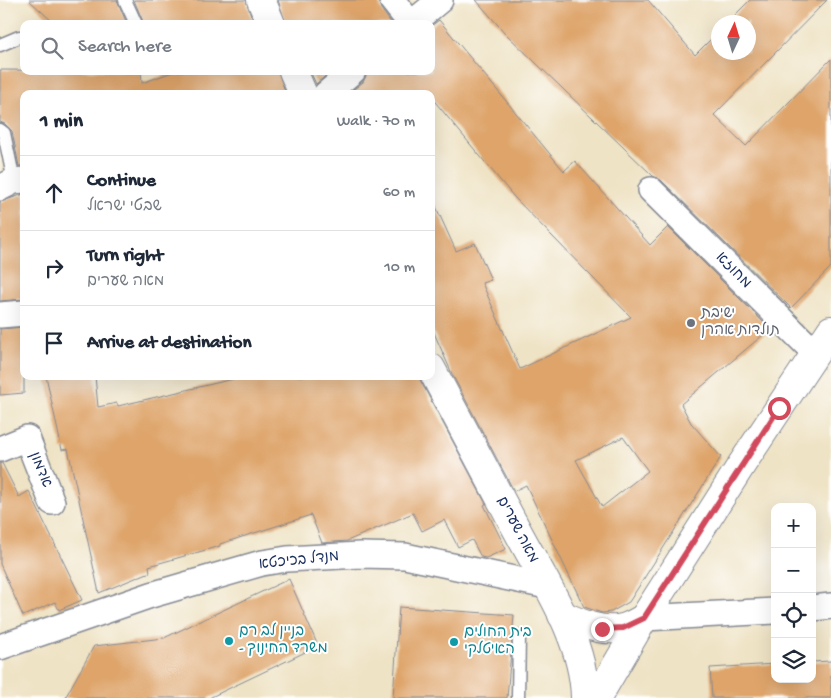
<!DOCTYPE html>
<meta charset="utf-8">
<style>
body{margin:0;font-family:"Gochi Hand","Playpen Sans Hebrew",sans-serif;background:#f6f6f7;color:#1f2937}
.controls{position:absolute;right:15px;bottom:15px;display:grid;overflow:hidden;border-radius:10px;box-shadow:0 5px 20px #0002}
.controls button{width:45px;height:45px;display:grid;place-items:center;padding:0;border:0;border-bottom:1px solid #e0e1e3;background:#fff;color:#1f2937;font:25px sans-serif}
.compass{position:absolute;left:711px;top:15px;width:45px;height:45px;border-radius:50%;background:#fff;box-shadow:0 5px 20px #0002;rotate:4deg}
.stop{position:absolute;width:15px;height:15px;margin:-11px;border:4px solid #d1495b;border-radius:50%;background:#fff}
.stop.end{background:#d1495b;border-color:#fff;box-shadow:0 1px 5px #0008}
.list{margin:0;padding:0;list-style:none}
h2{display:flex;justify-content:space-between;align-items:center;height:65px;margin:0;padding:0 20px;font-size:21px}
h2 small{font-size:16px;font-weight:400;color:#747a83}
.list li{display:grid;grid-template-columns:32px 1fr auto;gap:15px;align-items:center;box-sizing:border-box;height:75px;padding:0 20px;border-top:1px solid #e0e1e3}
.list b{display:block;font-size:19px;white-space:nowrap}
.list p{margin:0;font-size:16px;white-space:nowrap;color:#747a83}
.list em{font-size:16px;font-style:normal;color:#747a83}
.icon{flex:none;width:28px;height:28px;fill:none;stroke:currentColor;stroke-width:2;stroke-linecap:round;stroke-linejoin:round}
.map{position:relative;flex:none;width:831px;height:698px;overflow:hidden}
.search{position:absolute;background:#fff;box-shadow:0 5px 20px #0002;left:20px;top:20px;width:415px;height:55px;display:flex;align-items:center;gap:12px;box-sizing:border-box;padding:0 18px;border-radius:10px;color:#747a83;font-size:19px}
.panel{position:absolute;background:#fff;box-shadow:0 5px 20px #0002;left:20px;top:90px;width:415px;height:290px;border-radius:10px}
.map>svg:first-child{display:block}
</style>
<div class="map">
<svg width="831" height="698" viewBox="0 0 831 698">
<rect width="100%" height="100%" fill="#fff"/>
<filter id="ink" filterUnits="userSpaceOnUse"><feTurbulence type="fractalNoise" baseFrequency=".02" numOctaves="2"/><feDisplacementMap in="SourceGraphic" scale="10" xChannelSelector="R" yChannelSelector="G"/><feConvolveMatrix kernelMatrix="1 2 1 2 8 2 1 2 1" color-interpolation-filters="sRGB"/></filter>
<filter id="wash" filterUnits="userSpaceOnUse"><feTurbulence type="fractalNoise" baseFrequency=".0096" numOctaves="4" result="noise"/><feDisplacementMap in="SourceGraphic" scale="20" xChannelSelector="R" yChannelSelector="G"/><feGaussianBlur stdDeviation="1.12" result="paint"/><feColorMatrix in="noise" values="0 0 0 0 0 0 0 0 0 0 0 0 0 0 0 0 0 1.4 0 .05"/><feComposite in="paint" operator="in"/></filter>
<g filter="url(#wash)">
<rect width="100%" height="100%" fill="#efe3c5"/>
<g id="blocks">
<g fill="#dea46b" fill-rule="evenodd">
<polygon points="29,0 117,0 127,24 54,23"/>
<polygon points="134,0 246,0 254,24 144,24"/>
<polygon points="278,0 378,0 381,9 392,24 286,24"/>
<polygon points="476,0 648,0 695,55 718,32 718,52 748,52 748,22 728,22 750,0 827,0 714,115 746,146 831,59 831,267 791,308 661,180 653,176 505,33"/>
<path d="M 439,20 L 564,171 L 575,161 L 650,245 L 668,227 L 770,329 L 681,404 L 691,423 L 721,457 L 629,602 L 611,612 L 602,613 L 584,607 L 526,485 L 514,491 L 453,376 L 431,326 L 431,196 L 456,251 L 475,243 L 491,280 L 482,283 L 520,369 L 631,317 L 514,197 L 431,97 L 431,94 L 348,94 L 363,82 L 366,76 L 367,71 L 431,71 L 431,26 ZM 623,437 L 648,471 L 602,507 L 576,460 Z"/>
<polygon points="0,70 141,71 142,83 175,71 278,71 286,94 24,94 24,166 19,166 12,131 5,124 0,122"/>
<polygon points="310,71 331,71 316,84"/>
<polygon points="24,194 24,299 0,301 0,202"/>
<polygon points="24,327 24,393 0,395 0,329"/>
<polygon points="46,376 95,376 98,407 117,403 118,406 246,376 418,376 486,504 484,505 506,549 486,558 481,557 472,540 458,547 444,520 422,531 413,513 347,541 322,543 311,515 220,544 220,546 149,566 150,572 99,593 68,449 62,450"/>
<polygon points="0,463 2,463 19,497 29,491 82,600 59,610 55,602 23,616 0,564"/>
<polygon points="289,579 318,646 209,698 65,698 94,646 164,638"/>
<polygon points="399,607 514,615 507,698 393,698"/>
<polygon points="831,661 831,698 712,698 710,668 775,664 775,679 812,679 812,662"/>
</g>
</g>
</g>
<g filter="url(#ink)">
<use href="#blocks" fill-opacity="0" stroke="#858992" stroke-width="1"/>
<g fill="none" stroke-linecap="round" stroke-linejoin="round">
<defs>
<g id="service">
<polyline points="125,0 136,24"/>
<polyline points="0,45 19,37 24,38"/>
<polyline points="0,130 4,133 14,181"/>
<polyline points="518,698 519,636"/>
</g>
<g id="minor">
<polyline points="392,0 411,24"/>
<polyline points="411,24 440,0"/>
<polyline points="326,94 353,71"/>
<polyline points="0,188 14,181 24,180"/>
<polyline points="651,190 815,353"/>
<polyline points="0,315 24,313"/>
<polyline points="0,449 27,438 52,502"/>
<polyline points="812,608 831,606"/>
<polyline points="644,618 775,611"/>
<polyline points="0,647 151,595 262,563 287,559 360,555 405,556 547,586"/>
</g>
<g id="tertiary">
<polyline points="261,0 271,24"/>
<polyline points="293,71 303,94"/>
<path d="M 431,368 C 460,422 488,476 517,530 C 544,581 584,639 585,698"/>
<path d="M 562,615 C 580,623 602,633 622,628 C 629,627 637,622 644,618"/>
<polyline points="597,698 644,618 742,464 831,330"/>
</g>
</defs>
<use href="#service" stroke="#858992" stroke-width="15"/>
<use href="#minor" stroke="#858992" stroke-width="28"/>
<use href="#tertiary" stroke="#858992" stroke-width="30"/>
<use href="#service" stroke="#fff" stroke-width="12"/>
<use href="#minor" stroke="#fff" stroke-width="25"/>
<use href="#tertiary" stroke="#fff" stroke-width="28"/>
</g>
</g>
<g fill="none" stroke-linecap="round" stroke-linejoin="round" filter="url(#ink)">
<polyline stroke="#d1495b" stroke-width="6" points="602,629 623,628 644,618 779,408"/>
</g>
<circle fill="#6b7280" stroke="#fff" stroke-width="2" cx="691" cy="323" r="5"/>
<g fill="#0f9aa8" stroke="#fff" stroke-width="2">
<circle cx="229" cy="641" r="5"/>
<circle cx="454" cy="642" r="5"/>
</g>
<g text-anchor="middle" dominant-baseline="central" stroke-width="4" stroke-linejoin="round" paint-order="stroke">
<g font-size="15" fill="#1b2f5e" stroke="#fff">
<text transform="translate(733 271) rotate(45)">מחוזא</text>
<text transform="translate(40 470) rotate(68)">אדמון</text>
<text transform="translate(517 530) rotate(62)">מאה שערים</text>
<text transform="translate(299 561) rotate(-6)">מנדל בכיכטא</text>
</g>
<g font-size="15" fill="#5b616d" stroke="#fff" text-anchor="start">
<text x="701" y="314">ישיבת<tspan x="701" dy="17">תולדות אהרן</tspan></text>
</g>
<g font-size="15" fill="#0d838f" stroke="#fff" text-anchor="start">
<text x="239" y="632">בניין לב רם<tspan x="239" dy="17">- משרד החינוך</tspan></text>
<text x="464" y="633">בית החולים<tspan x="464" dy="17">האיטלקי</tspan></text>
</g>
</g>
</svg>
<div class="controls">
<button>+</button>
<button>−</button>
<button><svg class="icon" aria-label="locate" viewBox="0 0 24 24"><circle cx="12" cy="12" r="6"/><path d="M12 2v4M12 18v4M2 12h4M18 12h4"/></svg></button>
<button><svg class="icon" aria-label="layers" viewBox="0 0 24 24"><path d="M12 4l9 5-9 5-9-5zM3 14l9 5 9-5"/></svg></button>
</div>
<svg class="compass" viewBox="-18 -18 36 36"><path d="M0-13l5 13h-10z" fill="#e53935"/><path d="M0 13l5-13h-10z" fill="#747a83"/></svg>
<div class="stop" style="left:779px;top:408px"></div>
<div class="stop end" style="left:602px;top:629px"></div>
<div class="search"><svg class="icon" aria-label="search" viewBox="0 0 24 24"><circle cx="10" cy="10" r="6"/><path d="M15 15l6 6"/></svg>Search here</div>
<section class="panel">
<h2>1 min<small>Walk · 70 m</small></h2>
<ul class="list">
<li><svg class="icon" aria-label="ahead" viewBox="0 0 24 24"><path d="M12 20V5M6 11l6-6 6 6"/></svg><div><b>Continue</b><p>שבטי ישראל</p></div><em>60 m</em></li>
<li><svg class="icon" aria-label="right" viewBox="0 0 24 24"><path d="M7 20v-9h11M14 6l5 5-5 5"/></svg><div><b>Turn right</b><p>מאה שערים</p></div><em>10 m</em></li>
<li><svg class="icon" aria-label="arrive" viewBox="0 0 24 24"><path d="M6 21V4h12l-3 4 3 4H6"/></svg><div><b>Arrive at destination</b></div></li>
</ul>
</section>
</div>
